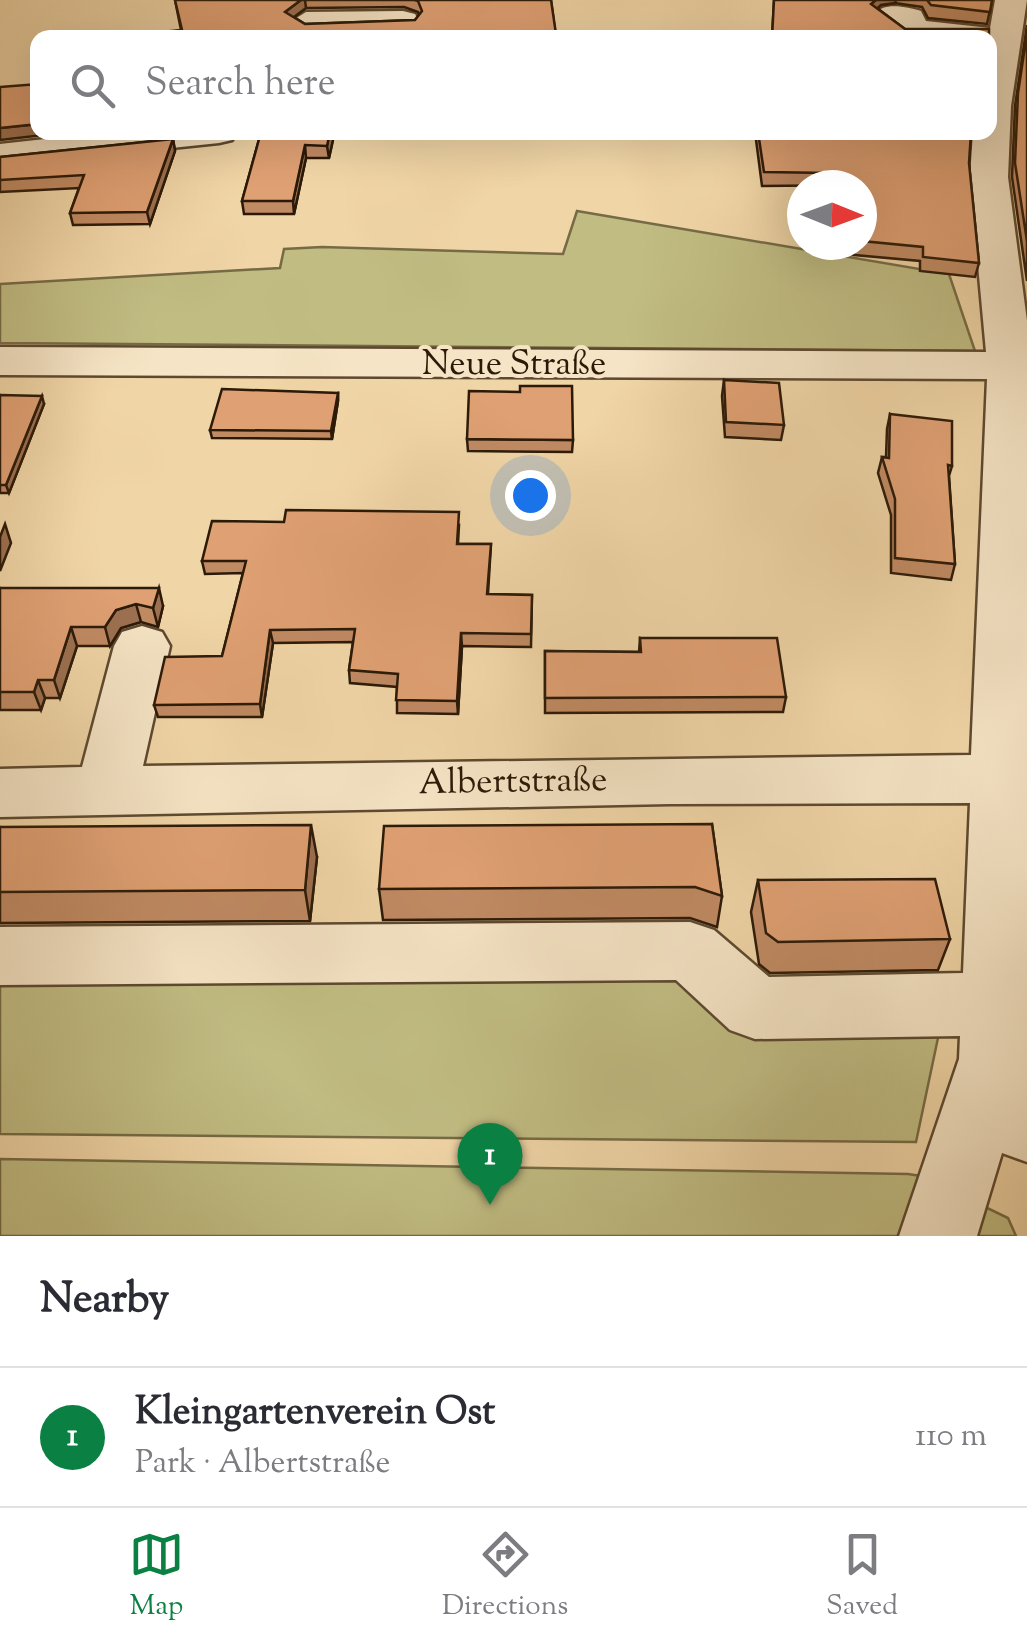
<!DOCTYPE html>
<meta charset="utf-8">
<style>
body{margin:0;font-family:"Sorts Mill Goudy",serif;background:#f2f2f3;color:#2b2b33}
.compass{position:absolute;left:787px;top:170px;width:90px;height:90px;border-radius:50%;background:#fff;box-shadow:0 10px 40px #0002;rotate:91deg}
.you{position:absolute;left:530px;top:495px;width:35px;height:35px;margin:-25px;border:8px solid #fff;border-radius:50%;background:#1a73e8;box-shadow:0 0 0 15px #1a73e833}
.badge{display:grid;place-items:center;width:65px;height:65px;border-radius:50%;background:#0b8043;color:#fff;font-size:32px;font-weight:700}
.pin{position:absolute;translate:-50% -82px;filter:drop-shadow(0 2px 5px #0008)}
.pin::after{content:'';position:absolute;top:52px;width:35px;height:30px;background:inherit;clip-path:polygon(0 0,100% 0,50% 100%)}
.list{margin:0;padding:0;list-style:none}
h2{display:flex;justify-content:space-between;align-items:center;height:130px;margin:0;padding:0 40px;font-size:42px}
h2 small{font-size:32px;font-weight:400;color:#7c7c81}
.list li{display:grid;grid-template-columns:65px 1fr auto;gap:30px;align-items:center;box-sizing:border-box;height:140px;padding:0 40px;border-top:2px solid #e1e1e2}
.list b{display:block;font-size:38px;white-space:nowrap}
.list p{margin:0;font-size:32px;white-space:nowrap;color:#7c7c81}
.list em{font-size:32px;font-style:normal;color:#7c7c81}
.icon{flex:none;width:55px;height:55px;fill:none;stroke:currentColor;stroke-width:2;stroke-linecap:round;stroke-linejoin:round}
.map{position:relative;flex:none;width:1027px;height:1236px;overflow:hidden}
.search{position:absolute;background:#fff;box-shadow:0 10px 40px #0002;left:30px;right:30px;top:30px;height:110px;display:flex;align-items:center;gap:25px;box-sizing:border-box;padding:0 35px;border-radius:20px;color:#7c7c81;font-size:38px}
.sheet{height:270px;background:#fff}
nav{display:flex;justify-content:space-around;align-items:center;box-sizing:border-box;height:140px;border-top:2px solid #e1e1e2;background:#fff;font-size:28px;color:#7c7c81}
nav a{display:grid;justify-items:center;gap:5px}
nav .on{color:#0b8043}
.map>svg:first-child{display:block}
</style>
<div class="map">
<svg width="1027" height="1236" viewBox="0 0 1027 1236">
<rect width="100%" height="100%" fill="#f0d5a6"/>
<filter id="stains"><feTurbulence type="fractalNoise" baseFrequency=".002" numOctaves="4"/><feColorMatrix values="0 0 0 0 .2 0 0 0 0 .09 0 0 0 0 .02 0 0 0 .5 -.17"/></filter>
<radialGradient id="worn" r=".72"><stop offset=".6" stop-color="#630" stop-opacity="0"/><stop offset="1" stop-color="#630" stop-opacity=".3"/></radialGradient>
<g fill="#c0bc82" stroke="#766b45" stroke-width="2.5">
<polygon points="577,211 949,274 975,351 0,343 0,284 280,268 284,249 322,247 563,254"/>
<polygon points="690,951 755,1008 942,1019 916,1142 0,1134 0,956"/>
<polygon points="0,1159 908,1174 921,1176 1008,1218 1016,1236 0,1236"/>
</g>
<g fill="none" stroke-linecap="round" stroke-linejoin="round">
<defs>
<g id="minor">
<path d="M 995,0 L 1027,0 L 1011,106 L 1008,177 L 1027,321 L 1027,1162 L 1002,1153 L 977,1236 L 899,1236 L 959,1059 L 960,1036 L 755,1039 L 730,1030 L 676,980 L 0,985 L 0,927 L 690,922 L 714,930 L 769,977 L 963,973 L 970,803 L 670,804 L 0,817 L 0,769 L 82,767 L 114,646 L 122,632 L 142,626 L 162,632 L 170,646 L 143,766 L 971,755 L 987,379 L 0,375 L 0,347 L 986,352 L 970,177 L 973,132 L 990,132 L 990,38 L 903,38 L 873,16 C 883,1 906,7 921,11 L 926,21 L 990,28 Z"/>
<polygon points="403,11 415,14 419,21 415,28 306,32 290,22 306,12"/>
<polygon points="108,132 237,132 232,140 219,143 0,166 0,144"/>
</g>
</defs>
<use href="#minor" stroke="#5d4930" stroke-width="5"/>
<use href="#minor" fill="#f5e4c5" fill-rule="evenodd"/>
</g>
<g fill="#c08a63" stroke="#2c1a08" stroke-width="2.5" fill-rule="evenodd">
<path d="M 175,0 L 551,0 L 556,38 L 142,38 L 181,30 ZM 404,7 L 418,12 L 419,15 L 415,20 L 305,24 L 294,17 L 306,8 Z"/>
<polygon points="774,0 992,0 987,24 928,18 922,7 895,3 881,5 877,8 905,29 989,38 772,38"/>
<polygon points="1027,25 1027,281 1012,177 1015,106"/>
<polygon points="261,132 508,132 507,137 334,135 329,158 306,158 294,214 244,214 242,201"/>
<polygon points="755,132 971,132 969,163 979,263 975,277 920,271 920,261 844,254 845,245 862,245 862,185 762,186"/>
<polygon points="173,139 175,151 150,224 73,225 70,213 79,188 0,192 0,157"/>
<polygon points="724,380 784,425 781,440 725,437 722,396"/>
<polygon points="338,393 338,401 332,439 212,438 210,430"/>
<polygon points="0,395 44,404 9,493 0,493"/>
<polygon points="890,414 952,466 949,476 955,564 951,580 891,573 891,515 878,473 882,457 886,457 887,429"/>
<polygon points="467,439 573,440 572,452 468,451"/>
<polygon points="459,525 458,544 491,544 488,594 532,595 531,647 462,646 458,714 397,713 397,687 350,683 349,670 353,642 273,643 262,717 158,717 154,705 222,656 243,573 205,574 202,561"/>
<polygon points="0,588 163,606 158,627 141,622 121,628 110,646 77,646 60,698 45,698 41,710 0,710"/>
<polygon points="640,638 786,697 783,712 545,713 545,651 639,652"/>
<polygon points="712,824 722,896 717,927 690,918 383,920 379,889"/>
<polygon points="0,827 317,857 310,921 0,923"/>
<polygon points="758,880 950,939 938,970 770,973 759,964 751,912"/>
</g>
<g fill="#9c7050" stroke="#2c1a08" stroke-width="2.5">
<polygon points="301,0 305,0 306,8 286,23 285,12"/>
<polygon points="876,0 896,0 895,3 881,5 869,16 871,4"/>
<polygon points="38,124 38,132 70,132 0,140 0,128"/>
<polygon points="330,132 334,132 334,135 329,158 327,146"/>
<polygon points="173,139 175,151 150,224 147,212"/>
<polygon points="305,145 306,158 294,214 293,201"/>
<polygon points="338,393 338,401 332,439 331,431"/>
<polygon points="42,396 44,404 9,493 6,485"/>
<polygon points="5,524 11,543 0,571 0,537"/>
<polygon points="159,588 163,606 158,627 153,608"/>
<polygon points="136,604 141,622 121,628 110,646 105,627 116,610"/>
<polygon points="71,627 77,646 60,698 54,680"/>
<polygon points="270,630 273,643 262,717 260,704"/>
<polygon points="461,633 462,646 458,714 457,701"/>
<polygon points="38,680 45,698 41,710 34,692"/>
<polygon points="311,825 317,857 310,921 305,890"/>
</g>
<g fill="#dfa073" stroke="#2c1a08" stroke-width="2.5">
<polygon points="175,0 301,0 285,12 305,24 415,20 422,11 418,1 415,0 551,0 556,34 530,34 529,38 142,38 142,34 182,30"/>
<polygon points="774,0 876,0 871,4 905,29 989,29 989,38 772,38"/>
<polygon points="927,0 992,0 990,12 931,5"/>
<polygon points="1027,33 1027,241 1015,163 1018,93"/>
<polygon points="38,84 38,124 0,128 0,87"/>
<polygon points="261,132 330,132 327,146 305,145 293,201 242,201"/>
<polygon points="758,132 971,132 969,163 979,263 923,257 923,247 862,241 862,185 828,185 829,173 764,172"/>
<polygon points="173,139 147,212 70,213 84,175 0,180 0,157"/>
<polygon points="724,380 779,383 784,425 726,422"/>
<polygon points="520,386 572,386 573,440 467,439 469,391 520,392"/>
<polygon points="222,389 338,393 331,431 210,430"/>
<polygon points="0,395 42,396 6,485 0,485"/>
<polygon points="890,414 952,421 952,466 948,465 955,564 895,558 895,499 882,457 889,458"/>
<polygon points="286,510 459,512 457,544 491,544 487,594 532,595 531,634 461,633 457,701 396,700 398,674 349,670 355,629 270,630 260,704 154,705 165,657 222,656 246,561 202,561 212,521 284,522"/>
<polygon points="0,588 159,588 153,608 136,604 116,610 105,627 71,627 54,680 38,680 34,692 0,692"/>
<polygon points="640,638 777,638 786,697 545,698 545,651 641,652"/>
<polygon points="712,824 722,896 695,887 379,889 384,826"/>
<polygon points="311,825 305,890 0,892 0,827"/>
<polygon points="935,879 950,939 778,942 766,933 758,880"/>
</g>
<g text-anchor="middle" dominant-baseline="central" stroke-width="8" stroke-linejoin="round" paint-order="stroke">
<g font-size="35" fill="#2c1a08" stroke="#f5e4c5">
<text x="514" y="365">Neue Straße</text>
<text transform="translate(513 783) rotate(-1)">Albertstraße</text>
</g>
</g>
<rect width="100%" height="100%" filter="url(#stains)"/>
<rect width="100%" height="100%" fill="url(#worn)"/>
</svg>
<svg class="compass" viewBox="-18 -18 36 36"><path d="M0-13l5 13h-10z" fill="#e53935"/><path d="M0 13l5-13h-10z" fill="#7c7c81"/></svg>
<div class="you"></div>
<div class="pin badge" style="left:490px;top:1205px">1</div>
<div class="search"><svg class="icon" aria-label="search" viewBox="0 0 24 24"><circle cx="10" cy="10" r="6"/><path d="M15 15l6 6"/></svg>Search here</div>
</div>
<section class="sheet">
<h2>Nearby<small></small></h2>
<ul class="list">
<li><span class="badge">1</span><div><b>Kleingartenverein Ost</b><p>Park · Albertstraße</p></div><em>110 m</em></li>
</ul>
</section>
<nav>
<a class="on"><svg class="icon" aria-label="map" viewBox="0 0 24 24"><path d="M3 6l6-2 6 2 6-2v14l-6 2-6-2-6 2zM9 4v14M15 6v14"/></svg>Map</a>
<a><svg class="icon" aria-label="directions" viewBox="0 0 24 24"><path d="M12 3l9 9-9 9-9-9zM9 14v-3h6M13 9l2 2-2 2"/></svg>Directions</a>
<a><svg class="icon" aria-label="saved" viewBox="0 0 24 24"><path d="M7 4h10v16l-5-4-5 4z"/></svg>Saved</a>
</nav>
